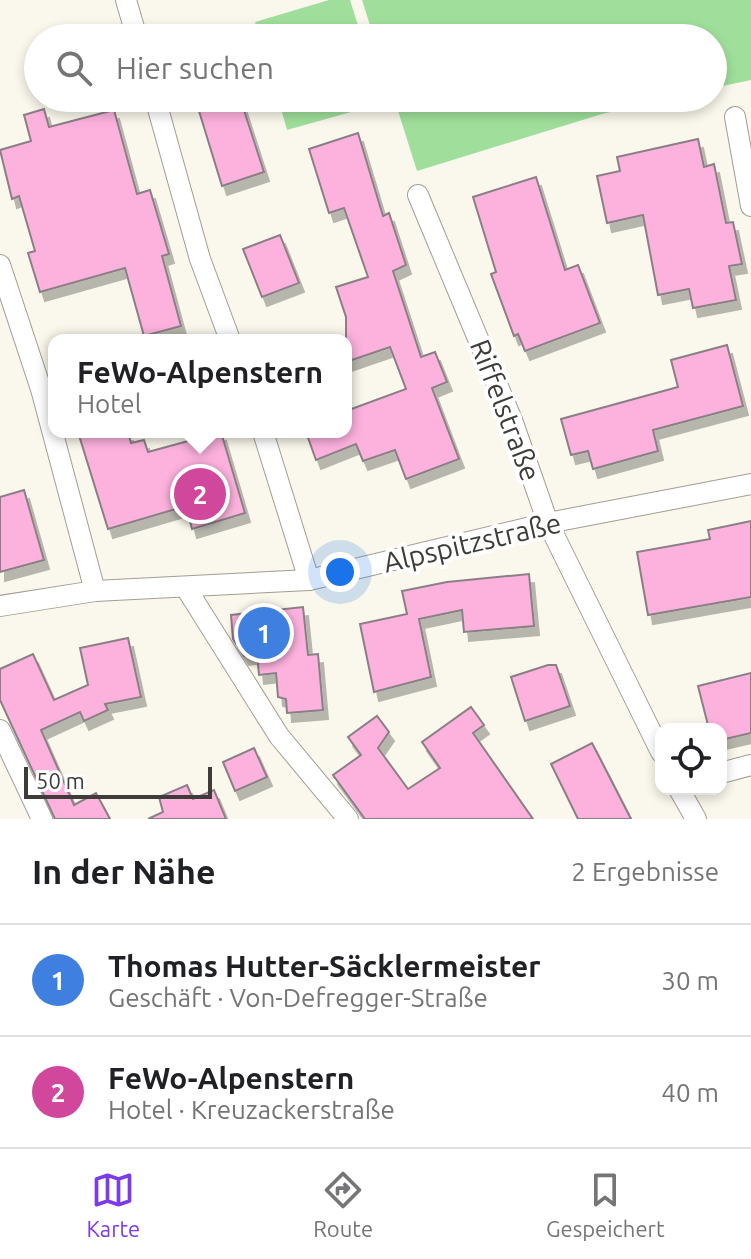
<!DOCTYPE html>
<html lang="de">
<meta charset="utf-8">
<style>
body{margin:0;font-family:Ubuntu,sans-serif;background:#f6f6f6;color:#202124}
.controls{position:absolute;right:24px;bottom:24px;display:grid;overflow:hidden;border-radius:16px;box-shadow:0 4px 12px #0003}
.controls button{width:72px;height:72px;display:grid;place-items:center;padding:0;border:0;border-bottom:2px solid #e0e0e0;background:#fff;color:#202124;font:40px sans-serif}
.scale{position:absolute;left:24px;bottom:20px;width:188px;box-sizing:border-box;padding-left:8px;border:4px solid #3d3c38;border-top:0;font-size:22px;line-height:28px;white-space:nowrap;color:#3d3c38;-webkit-text-stroke:6px #fff;paint-order:stroke}
.you{position:absolute;left:340px;top:572px;width:28px;height:28px;margin:-20px;border:6px solid #fff;border-radius:50%;background:#1a73e8;box-shadow:0 0 0 12px #1a73e833}
.badge{display:grid;place-items:center;width:52px;height:52px;border-radius:50%;background:#7c3aed;color:#fff;font-size:26px;font-weight:700}
.pin{position:absolute;translate:-50% -50%;border:4px solid #fff;box-shadow:0 2px 8px #0006}
.popup{position:absolute;left:48px;top:334px;width:304px;height:104px;box-sizing:border-box;display:grid;place-content:center;border-radius:16px;background:#fff;filter:drop-shadow(0 2px 6px #0005);font-size:26px;white-space:nowrap;color:#757577}
.popup b{font-size:30px;color:#202124}
.popup::after{content:'';position:absolute;left:50%;top:100%;margin-left:-16px;border:16px solid transparent;border-top-color:#fff}
.list{margin:0;padding:0;list-style:none}
h2{display:flex;justify-content:space-between;align-items:center;height:104px;margin:0;padding:0 32px;font-size:34px}
h2 small{font-size:26px;font-weight:400;color:#757577}
.list li{display:grid;grid-template-columns:52px 1fr auto;gap:24px;align-items:center;box-sizing:border-box;height:112px;padding:0 32px;border-top:2px solid #e0e0e0}
.list b{display:block;font-size:30px;white-space:nowrap}
.list p{margin:0;font-size:26px;white-space:nowrap;color:#757577}
.list em{font-size:26px;font-style:normal;color:#757577}
.icon{flex:none;width:44px;height:44px;fill:none;stroke:currentColor;stroke-width:2;stroke-linecap:round;stroke-linejoin:round}
.map{position:relative;flex:none;width:751px;height:819px;overflow:hidden}
.search{position:absolute;background:#fff;box-shadow:0 4px 12px #0003;left:24px;right:24px;top:24px;height:88px;display:flex;align-items:center;gap:20px;box-sizing:border-box;padding:0 28px;border-radius:44px;color:#757577;font-size:30px}
.sheet{height:328px;background:#fff}
nav{display:flex;justify-content:space-around;align-items:center;box-sizing:border-box;height:112px;border-top:2px solid #e0e0e0;background:#fff;font-size:22px;color:#757577}
nav a{display:grid;justify-items:center;gap:4px}
nav .on{color:#7c3aed}
.map>svg:first-child{display:block}
</style>
<div class="map">
<svg width="751" height="819" viewBox="0 0 751 819">
<defs>
<filter id="shadow"><feDropShadow dx="5" dy="9" stdDeviation="0" flood-color="#0004"/></filter>
</defs>
<rect width="100%" height="100%" fill="#faf8ec"/>
<g fill="#a0df9b">
<polygon points="329,0 350,0 362,38 260,38 255,22"/>
<polygon points="362,0 751,0 751,80 713,88 713,38 374,38"/>
<polygon points="278,98 381,98 383,103 287,130"/>
<polygon points="394,98 670,98 602,114 417,171"/>
</g>
<g fill="#fdb2de" stroke="#8a7f85" stroke-width="2" filter="url(#shadow)">
<polygon points="195,98 240,98 264,172 222,186"/>
<polygon points="44,109 49,127 114,110 137,194 150,190 169,254 162,256 181,326 144,336 125,268 40,292 28,253 35,251 19,196 12,199 0,150 31,141 24,115"/>
<polygon points="358,133 383,216 389,213 406,265 393,271 421,357 435,352 447,382 432,388 459,459 406,479 395,450 363,461 356,444 316,460 306,432 346,432 346,411 406,389 390,347 346,362 346,317 336,287 368,277 344,208 329,213 309,149"/>
<polygon points="698,139 704,167 714,164 726,223 733,222 742,264 729,266 736,300 693,308 689,289 658,295 643,215 607,223 597,176 620,171 617,157"/>
<polygon points="536,177 565,270 578,265 600,323 525,351 518,334 514,336 491,274 496,272 473,197"/>
<polygon points="280,235 299,283 262,297 243,249"/>
<polygon points="727,345 743,406 653,430 658,451 593,469 588,451 571,455 561,419 678,387 671,360"/>
<polygon points="78,432 128,432 131,443 144,440 148,452 221,432 245,513 192,529 186,506 108,529"/>
<polygon points="24,490 44,560 0,572 0,497"/>
<polygon points="751,521 751,597 648,615 637,552 710,539 708,530"/>
<polygon points="529,574 534,626 464,632 462,610 419,619 431,677 374,692 360,624 407,614 402,591 447,582"/>
<polygon points="303,607 308,655 318,654 323,710 287,713 286,699 278,697 276,673 259,675 257,654 244,656 233,639 231,615"/>
<polygon points="128,638 141,697 105,704 108,710 84,721 80,712 41,730 74,805 96,793 110,819 55,819 0,700 0,669 33,654 54,700 88,685 80,648"/>
<polygon points="548,665 556,665 570,706 525,721 511,677"/>
<polygon points="751,673 751,733 721,740 721,729 709,729 698,686"/>
<polygon points="471,707 484,725 473,733 533,819 365,819 333,775 361,755 348,737 377,716 389,732 378,748 408,789 440,768 422,742"/>
<polygon points="592,743 631,819 578,819 551,764"/>
<polygon points="254,748 267,777 235,791 223,762"/>
<polygon points="187,785 193,799 214,790 226,819 148,819 163,812 159,797"/>
</g>
<g fill="none" stroke-linecap="round" stroke-linejoin="round">
<defs>
<g id="minor">
<polyline points="126,0 137,38"/>
<polyline points="155,98 200,259 230,340"/>
<polyline points="735,117 751,206"/>
<polyline points="418,195 512,420 548,523 661,752"/>
<polyline points="0,265 41,389 95,591"/>
<polyline points="263,432 309,580"/>
<polyline points="186,588 279,736 348,819"/>
<polyline points="0,606 95,591 309,580 548,523 751,484"/>
<polyline points="0,730 42,819"/>
<polyline points="721,773 751,765"/>
<polyline points="679,789 696,819"/>
</g>
</defs>
<use href="#minor" stroke="#a19f94" stroke-width="22"/>
<use href="#minor" stroke="#fff" stroke-width="20"/>
</g>
<g text-anchor="middle" dominant-baseline="central" stroke-width="8" stroke-linejoin="round" paint-order="stroke">
<g font-size="28" fill="#3d3c38" stroke="#fff">
<text transform="translate(506 410) rotate(69)">Riffelstraße</text>
<text transform="translate(472 542) rotate(-13)">Alpspitzstraße</text>
</g>
</g>
</svg>
<div class="controls">
<button><svg class="icon" aria-label="locate" viewBox="0 0 24 24"><circle cx="12" cy="12" r="6"/><path d="M12 2v4M12 18v4M2 12h4M18 12h4"/></svg></button>
</div>
<div class="scale">50 m</div>
<div class="you"></div>
<div class="pin badge" style="left:264px;top:633px;background:#3f7fe0">1</div>
<div class="pin badge" style="left:200px;top:494px;background:#d1479c">2</div>
<div class="popup"><b>FeWo-Alpenstern</b>Hotel</div>
<div class="search"><svg class="icon" aria-label="search" viewBox="0 0 24 24"><circle cx="10" cy="10" r="6"/><path d="M15 15l6 6"/></svg>Hier suchen</div>
</div>
<section class="sheet">
<h2>In der Nähe<small>2 Ergebnisse</small></h2>
<ul class="list">
<li><span class="badge" style="background:#3f7fe0">1</span><div><b>Thomas Hutter-Säcklermeister</b><p>Geschäft · Von-Defregger-Straße</p></div><em>30 m</em></li>
<li><span class="badge" style="background:#d1479c">2</span><div><b>FeWo-Alpenstern</b><p>Hotel · Kreuzackerstraße</p></div><em>40 m</em></li>
</ul>
</section>
<nav>
<a class="on"><svg class="icon" aria-label="map" viewBox="0 0 24 24"><path d="M3 6l6-2 6 2 6-2v14l-6 2-6-2-6 2zM9 4v14M15 6v14"/></svg>Karte</a>
<a><svg class="icon" aria-label="directions" viewBox="0 0 24 24"><path d="M12 3l9 9-9 9-9-9zM9 14v-3h6M13 9l2 2-2 2"/></svg>Route</a>
<a><svg class="icon" aria-label="saved" viewBox="0 0 24 24"><path d="M7 4h10v16l-5-4-5 4z"/></svg>Gespeichert</a>
</nav>
